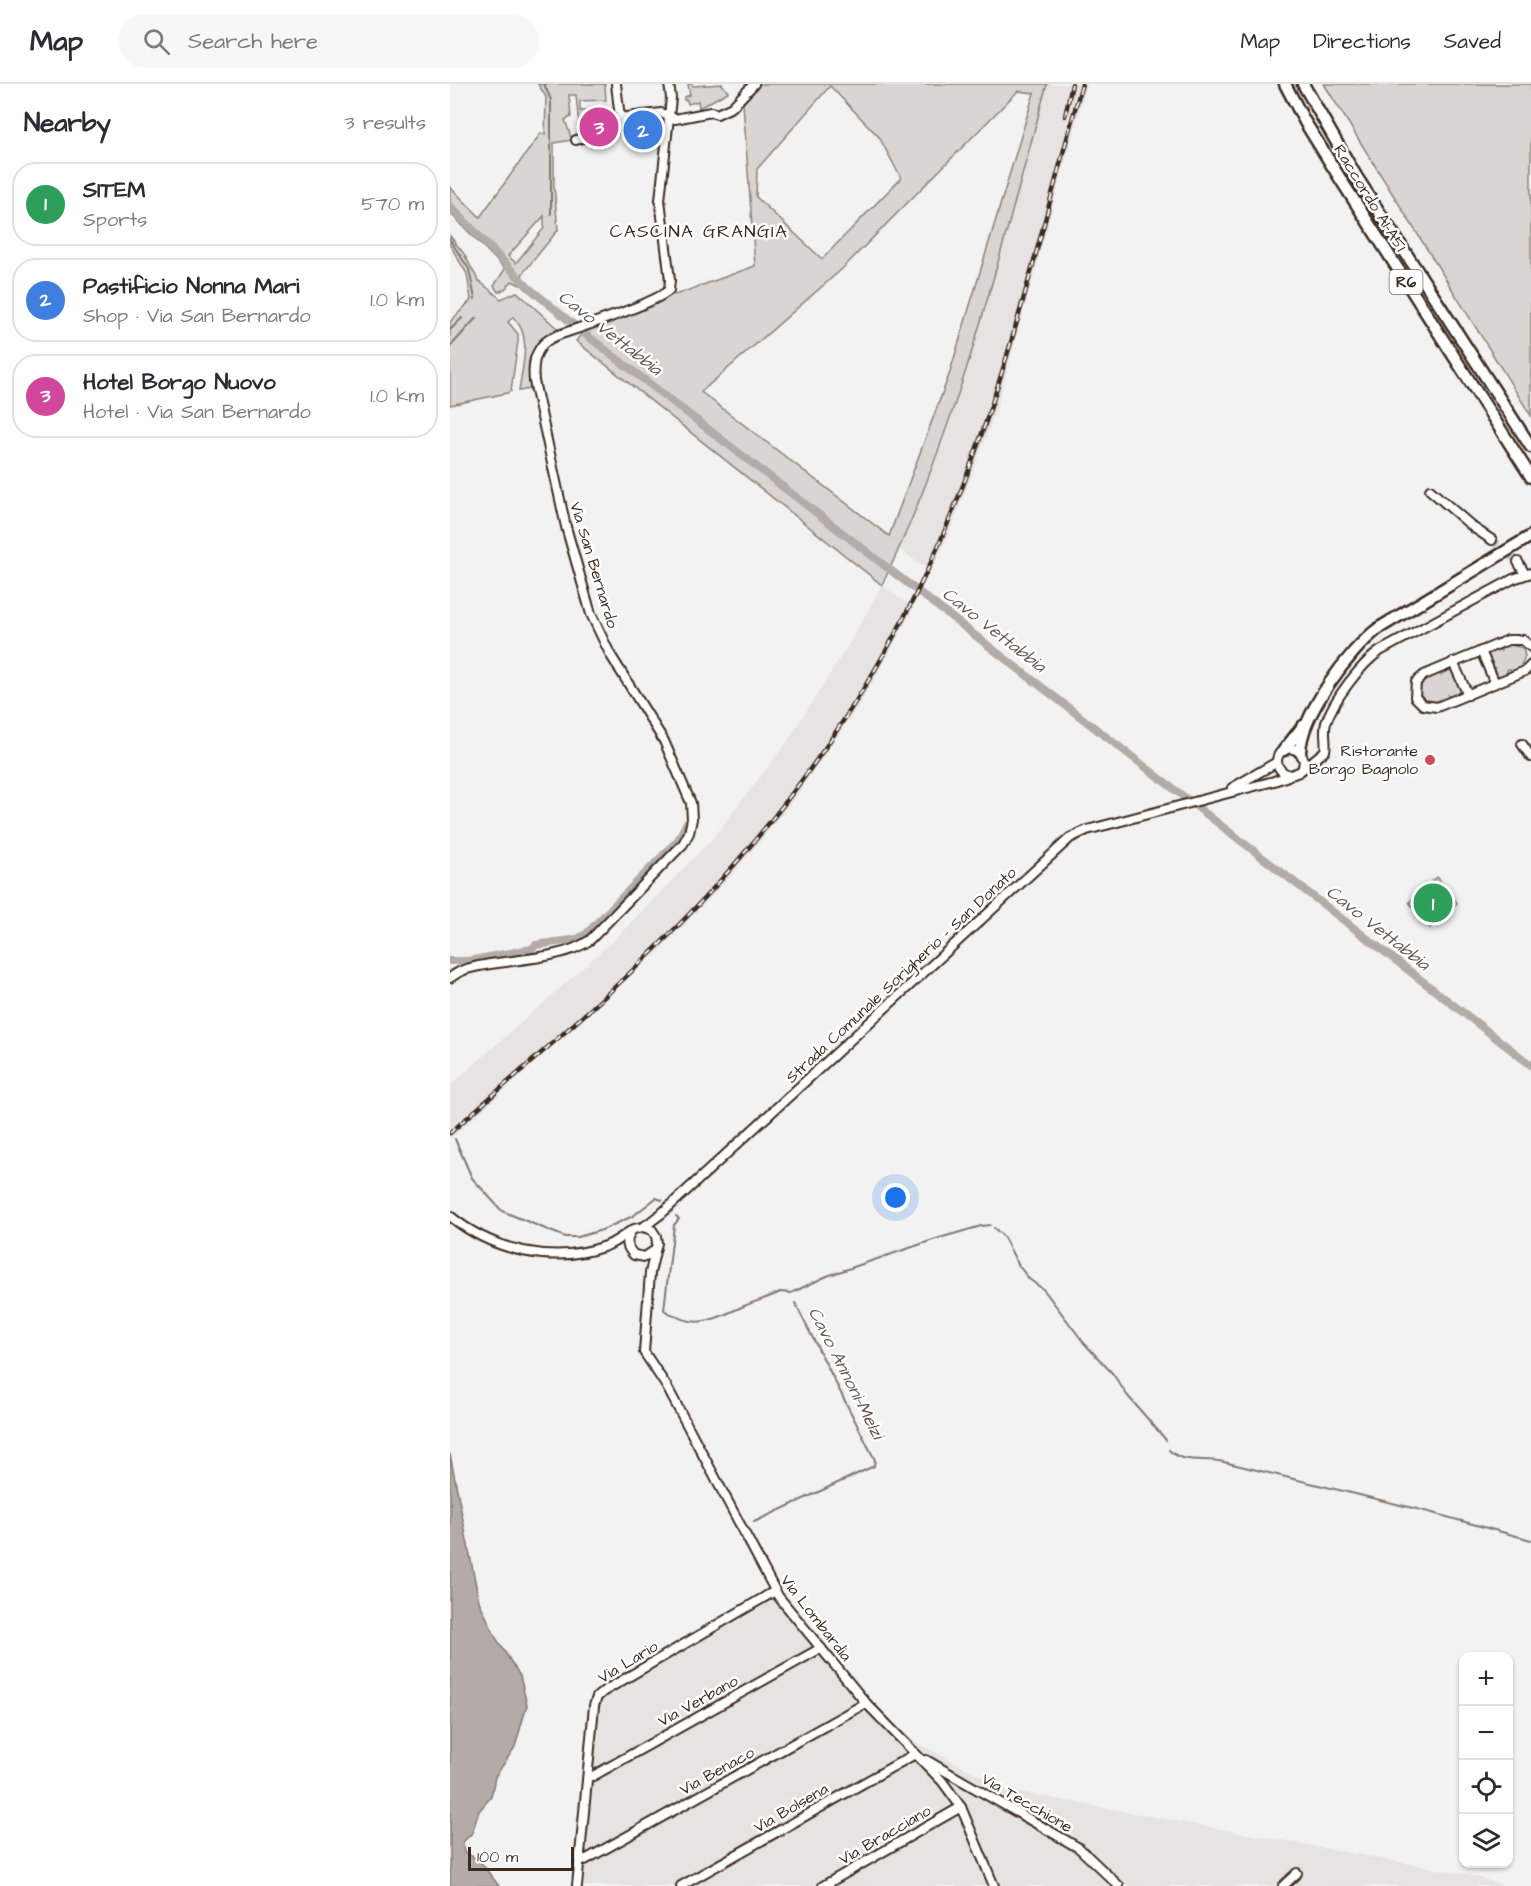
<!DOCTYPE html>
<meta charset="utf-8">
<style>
body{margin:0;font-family:"Architects Daughter",sans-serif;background:#f7f7f7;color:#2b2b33}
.controls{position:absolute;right:18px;bottom:18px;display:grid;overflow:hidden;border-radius:12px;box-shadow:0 2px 4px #0004}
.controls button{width:54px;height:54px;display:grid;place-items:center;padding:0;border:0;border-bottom:2px solid #e1e1e2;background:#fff;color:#2b2b33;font:30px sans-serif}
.scale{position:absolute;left:18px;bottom:15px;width:106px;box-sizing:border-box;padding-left:6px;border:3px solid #3b2a1e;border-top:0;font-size:16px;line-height:21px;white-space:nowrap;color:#3b2a1e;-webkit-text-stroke:4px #fff;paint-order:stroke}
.you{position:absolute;left:446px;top:1114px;width:21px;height:21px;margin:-15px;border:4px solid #fff;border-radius:50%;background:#1a73e8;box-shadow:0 0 0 9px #1a73e833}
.badge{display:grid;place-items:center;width:39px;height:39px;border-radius:50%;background:#d1495b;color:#fff;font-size:20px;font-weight:700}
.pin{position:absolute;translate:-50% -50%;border:3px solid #fff;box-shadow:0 2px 6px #0006}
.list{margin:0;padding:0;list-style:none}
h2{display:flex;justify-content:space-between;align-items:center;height:78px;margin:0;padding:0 24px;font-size:26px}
h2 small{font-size:20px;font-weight:400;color:#7c7c81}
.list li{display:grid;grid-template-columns:39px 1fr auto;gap:18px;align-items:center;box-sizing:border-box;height:84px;margin:0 12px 12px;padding:0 12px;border:2px solid #e1e1e2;border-radius:24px}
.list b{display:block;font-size:22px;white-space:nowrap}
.list p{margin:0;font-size:20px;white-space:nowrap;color:#7c7c81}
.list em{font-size:20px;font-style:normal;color:#7c7c81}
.icon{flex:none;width:33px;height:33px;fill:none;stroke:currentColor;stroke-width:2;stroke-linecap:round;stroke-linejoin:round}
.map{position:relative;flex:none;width:1081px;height:1802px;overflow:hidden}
header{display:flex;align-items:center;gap:36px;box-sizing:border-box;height:84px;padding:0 30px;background:#fff;border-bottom:2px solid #e1e1e2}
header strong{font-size:28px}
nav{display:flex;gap:33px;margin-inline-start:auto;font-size:21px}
.search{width:420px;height:54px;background:#f7f7f7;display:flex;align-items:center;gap:15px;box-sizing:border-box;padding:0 21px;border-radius:33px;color:#7c7c81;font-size:22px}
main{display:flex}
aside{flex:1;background:#fff}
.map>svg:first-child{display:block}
</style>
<header>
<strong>Map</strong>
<div class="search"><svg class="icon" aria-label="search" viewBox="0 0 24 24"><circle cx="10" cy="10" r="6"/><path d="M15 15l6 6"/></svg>Search here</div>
<nav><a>Map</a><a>Directions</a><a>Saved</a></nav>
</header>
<main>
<aside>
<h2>Nearby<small>3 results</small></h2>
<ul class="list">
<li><span class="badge" style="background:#2e9e5b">1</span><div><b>SITEM</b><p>Sports</p></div><em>570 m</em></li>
<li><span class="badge" style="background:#3f7fe0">2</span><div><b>Pastificio Nonna Mari</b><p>Shop · Via San Bernardo</p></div><em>1.0 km</em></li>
<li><span class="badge" style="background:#d1479c">3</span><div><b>Hotel Borgo Nuovo</b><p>Hotel · Via San Bernardo</p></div><em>1.0 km</em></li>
</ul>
</aside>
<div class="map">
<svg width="1081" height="1802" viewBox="0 0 1081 1802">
<rect width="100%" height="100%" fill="#f3f2f2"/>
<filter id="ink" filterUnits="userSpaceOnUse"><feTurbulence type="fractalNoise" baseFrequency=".0167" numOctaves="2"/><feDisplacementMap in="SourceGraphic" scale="12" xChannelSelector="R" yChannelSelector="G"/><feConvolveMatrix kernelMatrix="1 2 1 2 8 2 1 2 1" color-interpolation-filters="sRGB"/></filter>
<g filter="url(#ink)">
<g fill="#e6e3e2">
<polygon points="597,0 637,0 546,326 504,438 481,488 449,465 492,360 529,244"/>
<polygon points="432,501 463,524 440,568 410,619 348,710 283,790 209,867 0,1055 0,1002 164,856 262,755 337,658 403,553"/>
<polygon points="325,1507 439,1638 469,1660 558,1706 1021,1791 1055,1802 130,1802 147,1613"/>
</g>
<g fill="#d8d5d2" stroke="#8a8078" stroke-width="1.5" fill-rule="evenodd">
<path d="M 88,0 L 155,0 L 156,16 L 130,17 L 130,27 L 138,27 L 138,41 L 131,43 L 128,32 L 126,11 L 119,11 L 121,33 L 115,36 L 122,56 L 104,59 L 104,102 L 108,146 L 73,189 L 70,201 L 62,197 L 55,205 L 48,208 L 44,202 L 55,185 L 0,129 L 0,103 L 30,133 L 91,49 L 95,51 L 96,13 ZM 94,132 L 94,144 L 66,179 L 58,172 Z"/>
<polygon points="238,0 242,0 243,2 272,0 278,8 249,24 248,17 238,20 237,16 234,16 234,13 240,11"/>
<path d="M 310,0 L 597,0 C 550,170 509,342 432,501 L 126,257 L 137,242 L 215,212 L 228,210 L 305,182 L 293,20 L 295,15 ZM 380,2 L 429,53 L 451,94 L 372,175 L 306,113 L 307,85 ZM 568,7 L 584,9 L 499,291 L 439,452 L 251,308 L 392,185 Z"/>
<polygon points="874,0 1081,0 1081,332"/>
<path d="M 0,152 L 14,170 L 28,196 L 51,215 L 67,208 L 109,246 C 79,263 76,270 80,305 L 69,307 C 72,282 83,252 63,233 L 58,238 L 68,250 L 68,257 L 61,307 L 57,309 L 0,321 L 0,238 L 21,216 L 17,190 L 0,161 Z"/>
<polygon points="1059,558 1061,561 1073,564 1075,572 1070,583 1071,587 1063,588 1059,585 1057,586 1058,592 1045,598 1033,568 1046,565 1051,567 1052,561"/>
<path d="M 1003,580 L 1016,610 L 1004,615 L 998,611 L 999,617 L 985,622 C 973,617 962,608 975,596 L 973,593 L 987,588 L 991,591 L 992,585 Z"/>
<polygon points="987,793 1007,819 980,844 959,818"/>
</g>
<polygon fill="#b2aba7" stroke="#827770" stroke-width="1.5" points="0,1370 29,1517 46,1554 70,1592 77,1621 65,1663 45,1693 41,1713 29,1727 22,1749 13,1758 14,1768 29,1776 49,1802 0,1802"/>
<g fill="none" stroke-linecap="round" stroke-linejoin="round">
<g stroke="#827770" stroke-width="2">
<polyline points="94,0 101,16 101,130"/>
<polyline points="0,156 19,185 25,215"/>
<polyline points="0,246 12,234"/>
<polyline points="0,263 26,234"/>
<polyline points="5,1055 22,1094 52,1127 115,1153 128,1153 152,1146 183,1132 206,1114 212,1116"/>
<path d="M 226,1132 L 229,1135 L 224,1141 L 214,1226 C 247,1247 262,1236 294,1222 C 306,1217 318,1214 330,1208 L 341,1209 L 377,1192 L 486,1155 L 531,1142 L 540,1141"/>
<polyline points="544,1144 553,1152 569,1182 579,1195 594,1206 634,1259 663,1290 677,1311 716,1356"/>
<path d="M 719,1366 C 734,1381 755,1373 774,1378 L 975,1427 L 1081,1456"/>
<polyline points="304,1438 424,1382 425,1376 345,1219"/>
</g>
<g stroke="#b2aba7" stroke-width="8">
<polyline points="0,122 78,203 135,250 1081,981"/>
<polyline points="0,877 18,877 81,865 86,861 128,855 136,850 228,756 236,740"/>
</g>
<polyline stroke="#cecac8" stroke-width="8" stroke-dasharray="8 4" stroke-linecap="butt" points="1042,456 1068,478"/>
<defs>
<g id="minor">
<polyline points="169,34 211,29 225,35 261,28 267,30 282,23 304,0"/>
<polyline points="126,56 171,43 166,0"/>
<polyline points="980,406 1024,444 1042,456"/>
<polyline points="1068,478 1075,490"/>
<polyline points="1081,563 1073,556 1058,556 974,591 966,598 965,613 973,621 987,623 1075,587 1081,581"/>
<polyline points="1031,567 1045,599"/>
<polyline points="1003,578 1018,611"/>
<polyline points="1072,660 1081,673"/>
<path d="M 840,691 C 816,685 829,654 850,668 L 854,676 L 853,683"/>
<polyline points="782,704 827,678"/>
<path d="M 0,894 C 12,884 25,883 40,880 C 70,875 115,874 140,856 L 233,760 L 239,749 L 242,735 L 241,719 L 214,657 L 160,570 L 141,530 L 116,443 L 84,297 C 83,287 83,275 89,266 C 95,254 109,251 120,247 C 141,240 205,219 219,206 L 220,196 L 210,116 L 221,14 L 219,0"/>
<path d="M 0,1132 C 43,1167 103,1181 156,1162 C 166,1158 174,1151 184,1145 C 186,1144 190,1144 193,1143 C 199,1140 206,1133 211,1130 L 620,754 L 637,746 L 824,697 L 849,688 L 875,667 C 877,658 873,648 876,639 C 883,616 911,580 930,567 L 1063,495 L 1081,489"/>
<polyline points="193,1143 202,1146 206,1152 207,1159 200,1189 194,1268 217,1303 328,1512 416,1619 492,1697 511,1723 544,1802"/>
<path d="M 180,1149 C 175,1157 177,1164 184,1171 L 195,1173 L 205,1166"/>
<polyline points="476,1676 629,1764 669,1802"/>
<polyline points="138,1692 143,1692 371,1564"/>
<polyline points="130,1776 135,1776 416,1619"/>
<polyline points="127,1802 144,1622 147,1613 154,1607 325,1507"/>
<polyline points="231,1802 465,1670"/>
<polyline points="373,1802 511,1723"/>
<polyline points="833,1802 847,1789"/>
</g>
<g id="highway">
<polyline points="835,0 855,38 891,96 1081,393"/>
<polyline points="853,0 906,92 1081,363"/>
<polyline points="834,666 853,642"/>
<path d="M 850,668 C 851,631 899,566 929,544 L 1081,452"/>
</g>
</defs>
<use href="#minor" stroke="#3b2a1e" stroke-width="12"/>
<use href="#highway" stroke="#3b2a1e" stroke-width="15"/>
<use href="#minor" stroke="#fff" stroke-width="8"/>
<use href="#highway" stroke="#fff" stroke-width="10"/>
<defs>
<g id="rail">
<polyline points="615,32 622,0"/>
<path d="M 0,1049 C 83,975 170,904 246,823 C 351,712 443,576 500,434 C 558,294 591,145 632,0"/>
</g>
</defs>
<use href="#rail" stroke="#3b2a1e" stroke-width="4.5"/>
<use href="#rail" stroke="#fff" stroke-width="2" stroke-dasharray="7" stroke-linecap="butt"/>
</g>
</g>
<circle fill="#d1495b" stroke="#fff" stroke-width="2" cx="980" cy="676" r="6"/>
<g text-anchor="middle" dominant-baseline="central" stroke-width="5" stroke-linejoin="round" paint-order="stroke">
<rect fill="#fff" stroke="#766a62" stroke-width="1.5" x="939.5" y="186" width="33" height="24" rx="4.5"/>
<g font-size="15" font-weight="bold" fill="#3b2a1e">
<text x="956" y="198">R6</text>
</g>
<g font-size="16" fill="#3b2a1e" stroke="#fff">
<text transform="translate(920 114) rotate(58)">Raccordo A1-A51</text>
<text transform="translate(144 481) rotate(73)">Via San Bernardo</text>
<text transform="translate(451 891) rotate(-43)">Strada Comunale Sorigherio - San Donato</text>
<text transform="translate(366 1534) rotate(52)">Via Lombardia</text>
<text transform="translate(178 1578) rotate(-31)">Via Lario</text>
<text transform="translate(248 1617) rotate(-29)">Via Verbano</text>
<text transform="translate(267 1687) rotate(-29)">Via Benaco</text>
<text transform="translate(577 1719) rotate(30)">Via Tecchione</text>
<text transform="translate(341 1724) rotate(-30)">Via Bolsena</text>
<text transform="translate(435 1751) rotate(-30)">Via Bracciano</text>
</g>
<g font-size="16" fill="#3b2a1e" stroke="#fff" text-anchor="end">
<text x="968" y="667">Ristorante<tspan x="968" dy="18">Borgo Bagnolo</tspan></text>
</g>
<g font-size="18" letter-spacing="1.5" fill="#3b2a1e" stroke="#fff">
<text x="249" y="147">CASCINA GRANGIA</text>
</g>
<g font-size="18" font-style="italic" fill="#65574e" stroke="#fff">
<text transform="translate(160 249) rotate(38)">Cavo Vettabbia</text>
<text transform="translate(544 546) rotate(38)">Cavo Vettabbia</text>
<text transform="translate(928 844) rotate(38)">Cavo Vettabbia</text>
<text transform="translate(396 1289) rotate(63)">Cavo Annoni-Melzi</text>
</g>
</g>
</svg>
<div class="controls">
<button>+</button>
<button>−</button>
<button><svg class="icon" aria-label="locate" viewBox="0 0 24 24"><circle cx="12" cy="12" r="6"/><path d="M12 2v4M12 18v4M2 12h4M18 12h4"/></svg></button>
<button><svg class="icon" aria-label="layers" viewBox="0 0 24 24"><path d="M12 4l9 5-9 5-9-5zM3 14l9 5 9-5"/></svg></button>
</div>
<div class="scale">100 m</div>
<div class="you"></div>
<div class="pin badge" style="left:983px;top:819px;background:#2e9e5b">1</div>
<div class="pin badge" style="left:193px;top:46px;background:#3f7fe0">2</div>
<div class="pin badge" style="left:149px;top:43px;background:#d1479c">3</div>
</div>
</main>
